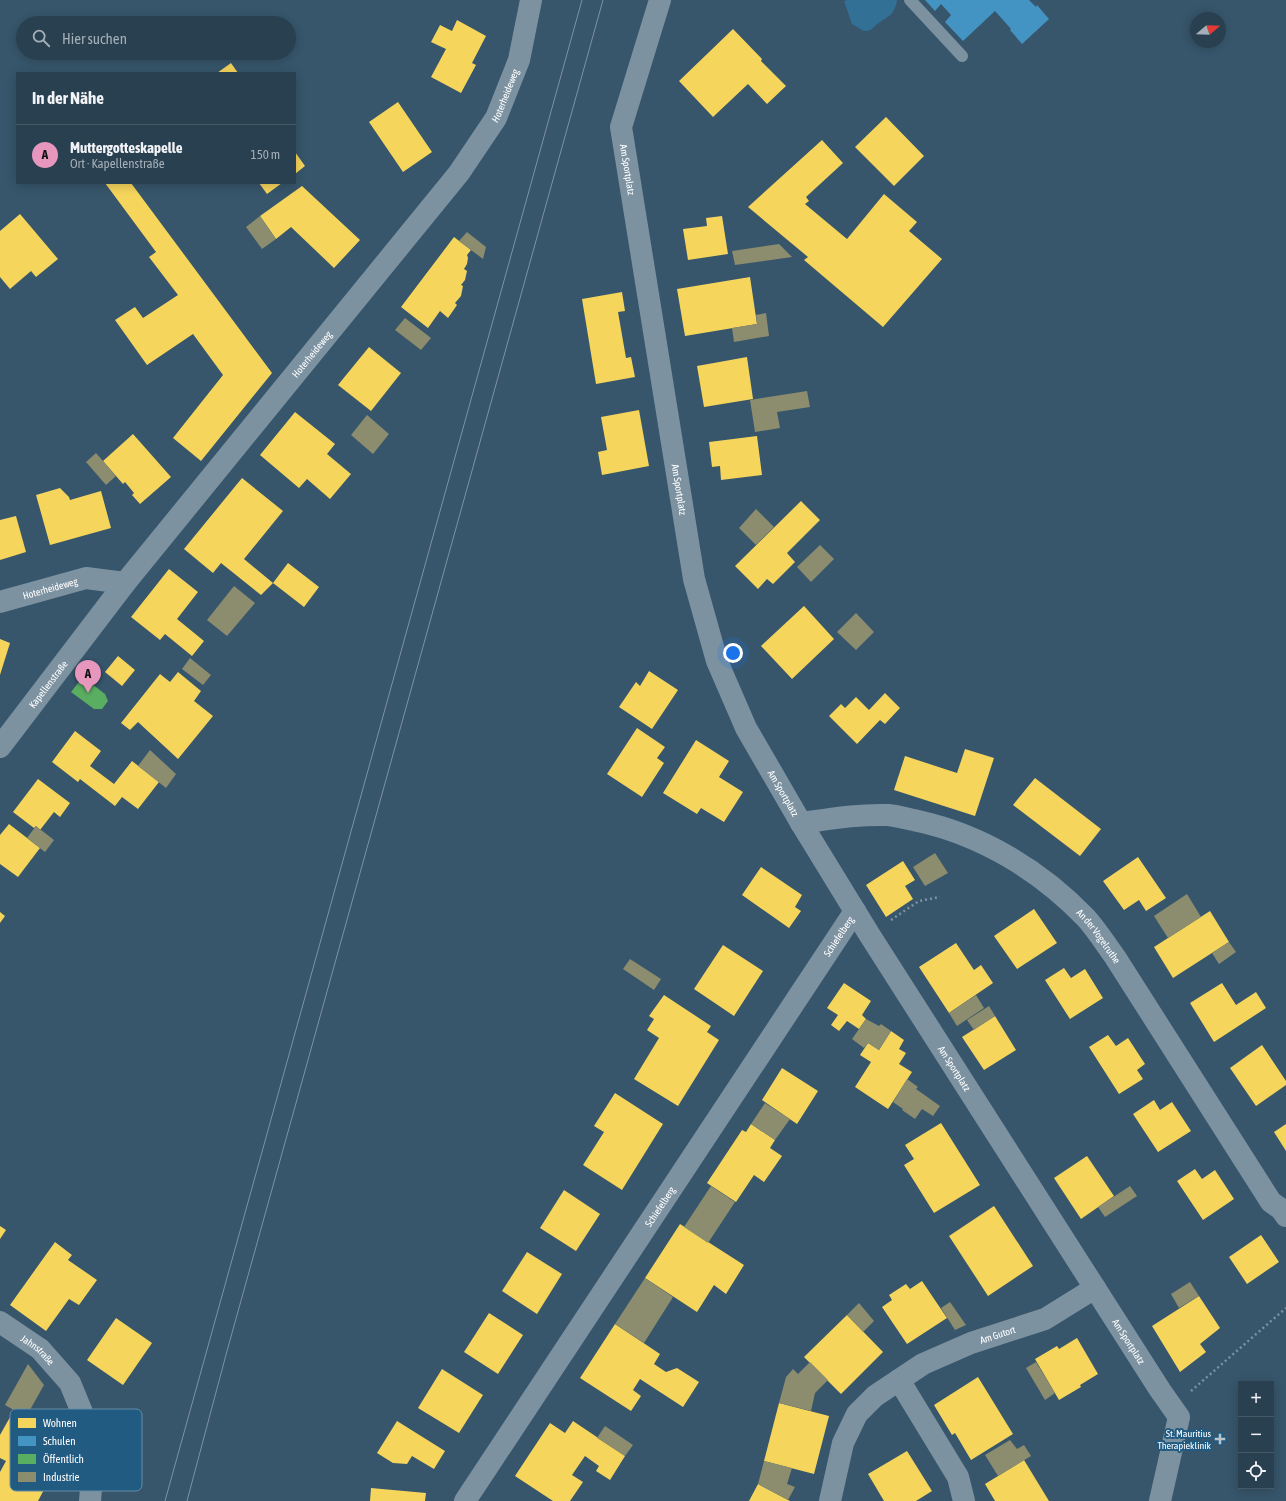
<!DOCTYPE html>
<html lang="de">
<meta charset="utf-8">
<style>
body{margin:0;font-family:"Asap Condensed",sans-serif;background:#314757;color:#f1f3f6}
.controls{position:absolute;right:12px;bottom:12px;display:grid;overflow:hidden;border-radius:0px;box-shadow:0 2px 10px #0003}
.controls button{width:36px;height:36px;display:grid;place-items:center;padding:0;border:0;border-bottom:1px solid #455967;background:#294050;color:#f1f3f6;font:20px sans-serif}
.compass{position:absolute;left:1190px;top:12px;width:36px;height:36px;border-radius:50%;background:#294050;box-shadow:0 2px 10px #0003;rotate:71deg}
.you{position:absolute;left:733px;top:653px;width:14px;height:14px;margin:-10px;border:3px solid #fff;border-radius:50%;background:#1a73e8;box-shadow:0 0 0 6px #1a73e833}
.badge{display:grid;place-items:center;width:26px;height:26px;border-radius:50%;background:#e797bd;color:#111;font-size:13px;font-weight:700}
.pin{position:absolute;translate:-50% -33px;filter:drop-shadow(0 1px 2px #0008)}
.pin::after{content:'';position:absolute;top:21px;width:14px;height:12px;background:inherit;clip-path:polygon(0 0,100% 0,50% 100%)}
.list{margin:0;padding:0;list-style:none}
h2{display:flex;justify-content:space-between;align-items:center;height:52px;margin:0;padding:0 16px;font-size:17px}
h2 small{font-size:13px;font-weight:400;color:#a5afb7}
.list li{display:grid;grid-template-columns:26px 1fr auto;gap:12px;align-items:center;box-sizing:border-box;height:60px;padding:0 16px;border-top:1px solid #455967}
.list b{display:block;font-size:15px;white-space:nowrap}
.list p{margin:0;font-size:13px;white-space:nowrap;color:#a5afb7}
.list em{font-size:13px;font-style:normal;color:#a5afb7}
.icon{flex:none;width:22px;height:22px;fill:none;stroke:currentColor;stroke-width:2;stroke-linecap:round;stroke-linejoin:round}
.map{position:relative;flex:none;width:1286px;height:1501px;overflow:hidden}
.search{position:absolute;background:#294050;box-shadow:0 2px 10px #0003;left:16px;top:16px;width:280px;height:44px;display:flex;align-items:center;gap:10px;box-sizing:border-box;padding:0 14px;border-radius:22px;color:#a5afb7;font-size:15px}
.panel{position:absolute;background:#294050;box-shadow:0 2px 10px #0003;left:16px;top:72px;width:280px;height:112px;border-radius:0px}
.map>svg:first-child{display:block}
</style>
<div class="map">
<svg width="1286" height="1501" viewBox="0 0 1286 1501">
<rect width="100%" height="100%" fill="#37566b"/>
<path fill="#327096" d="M 847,0 L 897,0 C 894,18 886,16 875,26 C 871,30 870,31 864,31 L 852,24 L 844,1 Z"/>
<g fill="#f6d55c">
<polygon points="457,20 486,36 472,63 476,65 461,93 431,77 446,49 431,42 440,25 452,31"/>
<polygon points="733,29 762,59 761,61 786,86 767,104 748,84 713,117 679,81"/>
<polygon points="231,63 238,73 217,73"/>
<polygon points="398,102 432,152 403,172 369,122"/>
<polygon points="886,117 924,156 894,186 855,147"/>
<polygon points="822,140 843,163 806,197 809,201 805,204 847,239 884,194 917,222 909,231 942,259 883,327 804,260 808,257 748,207"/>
<polygon points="295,152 305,166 295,174"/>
<polygon points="105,183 131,183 272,373 201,461 173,438 223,375 193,334 147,365 115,320 135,307 143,318 178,295 149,257 156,252"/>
<polygon points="259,183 282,183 267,194"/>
<polygon points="302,186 360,240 334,268 291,227 276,239 260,216"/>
<polygon points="20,214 58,259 36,277 31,271 10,289 0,277 0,231"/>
<polygon points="722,216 728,254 688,260 683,229 707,226 706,218"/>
<polygon points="454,237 471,250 467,255 468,258 467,264 464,269 467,271 465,280 461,285 463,286 461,296 455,303 457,305 448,318 440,311 428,328 401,307"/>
<polygon points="750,277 757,324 685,336 677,289"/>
<polygon points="622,292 625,311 618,312 626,358 631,357 635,377 596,384 582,299"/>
<polygon points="369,347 401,373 371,411 338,385"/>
<polygon points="747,357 753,399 704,407 697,366"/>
<polygon points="639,410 649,466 602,475 598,452 607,450 601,417"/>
<polygon points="295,412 335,444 327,454 351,474 330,499 307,479 299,488 260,455"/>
<polygon points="133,434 171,477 140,504 132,495 134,493 125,482 123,484 103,461"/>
<polygon points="757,436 762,475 721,480 720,466 712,467 709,442"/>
<polygon points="242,478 283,511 244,559 273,583 261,595 221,563 213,573 184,549"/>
<polygon points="60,488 69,497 70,500 101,491 111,528 50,545 36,495"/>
<polygon points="801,501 820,520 787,553 795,562 773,584 767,579 758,589 735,566"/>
<polygon points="16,516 26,552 0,560 0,520"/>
<polygon points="288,563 319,587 304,607 273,583"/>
<polygon points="169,569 198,592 177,619 204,641 192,656 165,634 160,640 131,617"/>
<polygon points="804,606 834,639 792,679 761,646"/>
<polygon points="0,639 10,643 0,675"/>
<polygon points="118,656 135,670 122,686 105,672"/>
<polygon points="649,671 678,690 652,729 619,707 636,682 640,686"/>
<polygon points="178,672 201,691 194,701 213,716 178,759 138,722 130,730 121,723 160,674 170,682"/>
<polygon points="885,693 900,708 885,724 880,720 857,744 829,716 841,704 845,708 856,697 869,710"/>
<polygon points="637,728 665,747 657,758 664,763 642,797 607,774"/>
<polygon points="75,731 101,751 90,766 114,784 132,761 159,782 138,809 122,797 115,806 80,779 78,782 52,762"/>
<polygon points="696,740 729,761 719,777 743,792 724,822 701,808 697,814 663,793"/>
<polygon points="965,749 994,758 975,816 894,790 905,756 957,773"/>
<polygon points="1035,778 1101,829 1080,856 1013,805"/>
<polygon points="38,779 70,803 60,817 54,812 40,830 36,826 34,828 13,812"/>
<polygon points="9,824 40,848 18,877 0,864 0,835"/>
<polygon points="1138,857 1166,898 1146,911 1139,900 1124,910 1103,881"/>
<polygon points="903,861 915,880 905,886 913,899 886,917 866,885"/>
<polygon points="761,867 802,895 795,907 801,911 789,928 742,895"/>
<polygon points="1034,909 1057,943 1017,969 994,936"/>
<polygon points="1210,911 1229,942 1173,978 1154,947"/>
<polygon points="0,912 5,916 0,923"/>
<polygon points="956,943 974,970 981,965 993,983 949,1013 919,967"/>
<polygon points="723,945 763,971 734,1016 694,989"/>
<polygon points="1064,968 1071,978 1085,969 1103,998 1070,1019 1045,980"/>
<polygon points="844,983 871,1001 862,1015 866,1019 859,1029 847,1021 839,1031 831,1025 838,1015 827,1008"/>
<polygon points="1222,983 1236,1005 1256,992 1266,1008 1214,1042 1190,1003"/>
<polygon points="664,995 711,1026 707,1032 719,1040 678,1106 634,1079 659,1038 647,1030 654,1019 649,1016"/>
<polygon points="995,1016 1016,1050 984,1070 962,1037"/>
<polygon points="891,1031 904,1040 899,1049 906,1053 899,1064 912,1072 888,1109 855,1087 871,1062 860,1055 868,1043 879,1050"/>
<polygon points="1108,1035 1116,1046 1128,1038 1145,1064 1137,1070 1143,1079 1119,1094 1089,1047"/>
<polygon points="1262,1045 1286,1081 1286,1085 1256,1106 1230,1068"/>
<polygon points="782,1068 818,1091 797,1124 762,1100"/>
<polygon points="615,1093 663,1124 622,1190 583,1165 604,1132 594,1126"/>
<polygon points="1154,1100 1160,1110 1172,1102 1191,1131 1158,1152 1133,1114"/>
<polygon points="941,1123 980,1185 934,1213 904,1165 914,1159 905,1145"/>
<polygon points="751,1124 775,1140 770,1148 782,1156 764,1182 754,1175 736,1202 707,1183 742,1130 746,1132"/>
<polygon points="1286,1124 1286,1151 1274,1132"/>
<polygon points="1087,1156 1114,1196 1081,1219 1054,1178"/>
<polygon points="1195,1169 1202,1179 1215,1170 1234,1199 1203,1220 1177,1181"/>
<polygon points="564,1190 600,1214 576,1251 540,1228"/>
<polygon points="994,1206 1033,1266 988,1296 949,1236"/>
<polygon points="680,1224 744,1265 726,1294 714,1285 697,1312 645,1278"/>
<polygon points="0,1226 6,1230 0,1239"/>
<polygon points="1261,1235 1279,1262 1247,1284 1229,1257"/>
<polygon points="55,1242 72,1255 68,1260 97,1280 79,1305 69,1299 46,1331 10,1305"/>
<polygon points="527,1252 562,1274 537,1314 502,1291"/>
<polygon points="922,1281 947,1318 907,1344 882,1307 892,1300 889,1295 906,1284 910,1289"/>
<polygon points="1199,1296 1220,1328 1200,1344 1206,1352 1180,1372 1152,1326"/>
<polygon points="489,1313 523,1335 498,1374 464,1352"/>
<polygon points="847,1315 883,1352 841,1394 804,1357"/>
<polygon points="116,1318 152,1343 123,1385 87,1360"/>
<polygon points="615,1324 660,1354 654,1364 666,1372 677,1368 699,1382 683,1407 640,1379 633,1390 641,1396 631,1411 580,1378"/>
<polygon points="1077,1338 1098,1374 1080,1385 1081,1387 1059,1400 1035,1359 1057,1346 1059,1349"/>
<polygon points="442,1369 483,1395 459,1433 418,1408"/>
<polygon points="978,1377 1013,1434 971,1460 955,1433 952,1435 934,1405"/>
<polygon points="779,1403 829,1416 814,1474 764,1461"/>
<polygon points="14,1410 53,1432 30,1475 47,1484 38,1501 0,1501 0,1472 6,1461 0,1458 0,1435"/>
<polygon points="397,1421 445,1451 434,1469 412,1456 407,1464 393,1463 377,1453"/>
<polygon points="573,1421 625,1456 610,1480 596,1471 599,1466 585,1456 572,1475 583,1482 570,1501 553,1501 515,1476 550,1423 565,1433"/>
<polygon points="907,1451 932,1491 916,1501 884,1501 868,1474"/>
<polygon points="1024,1460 1049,1501 995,1501 985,1484"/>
<polygon points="758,1484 790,1501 749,1501"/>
<polygon points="371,1488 426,1493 425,1501 370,1501"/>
</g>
<polygon fill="#4393c3" points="925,0 1029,0 1036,7 1037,5 1049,19 1022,44 1010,30 1011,29 995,11 963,41 945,22 951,15 941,4 935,11"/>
<polygon fill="#5aae61" points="83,677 105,694 108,701 102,709 94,709 71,692"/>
<g fill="#8c8c6e">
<polygon points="260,216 276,239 262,249 246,227"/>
<polygon points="467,232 486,247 483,259 459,241"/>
<polygon points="779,244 792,257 735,265 732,251"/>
<polygon points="766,313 769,336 734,342 732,328 757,324 756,315"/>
<polygon points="405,318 431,338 421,350 395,330"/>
<polygon points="807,391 810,407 777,412 780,428 755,432 750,400"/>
<polygon points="367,415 389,434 373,454 351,435"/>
<polygon points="96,453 116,476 106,485 86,462"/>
<polygon points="756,509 774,527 756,545 739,528"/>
<polygon points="820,545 834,559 811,582 797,567"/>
<polygon points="234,586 255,603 227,636 207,620"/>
<polygon points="856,613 874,632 856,650 837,632"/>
<polygon points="190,658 211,675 203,685 182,669"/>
<polygon points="150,750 176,774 166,788 138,766"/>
<polygon points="36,826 54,840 45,852 27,838"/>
<polygon points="935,853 948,873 925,886 913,867"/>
<polygon points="1187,894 1201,917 1168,938 1154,916"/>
<polygon points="1229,942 1236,952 1219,964 1212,953"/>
<polygon points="630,959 661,979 654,990 623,969"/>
<polygon points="976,995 984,1008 957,1026 949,1013"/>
<polygon points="989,1006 995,1016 974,1030 967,1020"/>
<polygon points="866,1019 879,1026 881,1024 891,1031 879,1050 868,1043 864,1048 852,1039"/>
<polygon points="907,1079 918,1087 916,1089 940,1106 933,1116 922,1109 915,1119 902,1110 903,1109 893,1102"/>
<polygon points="765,1103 790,1119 775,1140 751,1124"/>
<polygon points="711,1186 735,1202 708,1243 684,1227"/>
<polygon points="1130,1186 1137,1196 1105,1217 1098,1207"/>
<polygon points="645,1278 673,1297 644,1343 615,1324"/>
<polygon points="1190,1282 1199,1296 1179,1308 1171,1294"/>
<polygon points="950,1302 966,1325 955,1330 941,1308"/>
<polygon points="859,1303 874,1321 863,1332 847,1315"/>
<polygon points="810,1362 828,1380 815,1393 811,1411 779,1403 786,1377 793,1369 798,1374"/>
<polygon points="1036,1362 1055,1393 1045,1400 1026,1368"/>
<polygon points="28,1364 44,1385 26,1417 5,1405"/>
<polygon points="605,1426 633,1445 625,1456 597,1438"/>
<polygon points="1010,1440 1017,1449 1024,1445 1031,1456 998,1476 985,1455"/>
<polygon points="764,1461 792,1468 787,1484 795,1487 788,1500 758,1484"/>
</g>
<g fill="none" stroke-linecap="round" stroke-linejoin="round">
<g stroke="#7d92a1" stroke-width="2.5" stroke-dasharray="2 3" stroke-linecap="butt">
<polyline points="891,920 919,901 940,897"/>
<polyline points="1191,1391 1286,1308"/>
</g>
<polyline stroke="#7d92a1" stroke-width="12" points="910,0 962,56"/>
<g stroke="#7d92a1" stroke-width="22">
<path id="s1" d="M 660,0 L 621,127 L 694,579 L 717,661 L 746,728 L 801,823 L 869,934 L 1160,1390 L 1179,1417 L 1160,1501"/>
<path id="s2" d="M 0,602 L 86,578 L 125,583 L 459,173 L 496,118 L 519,60 L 531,0"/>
<path id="s3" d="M 0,747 L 125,583"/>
<path id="s4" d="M 801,823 C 830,819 858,814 888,815 C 898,816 908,819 918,821 C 982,835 1041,871 1086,918 C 1097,930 1106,945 1115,957 L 1271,1202 L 1281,1209 L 1286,1216"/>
<path id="s5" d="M 0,1322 L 40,1349 L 70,1383 L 86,1422 L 93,1465 L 90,1501"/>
<polyline points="899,1380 958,1477 964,1501"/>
<path id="s6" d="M 465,1501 L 855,911"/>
<path id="s7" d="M 830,1501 L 843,1443 L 857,1414 L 875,1396 L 923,1364 L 971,1343 L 1045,1319 L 1095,1288"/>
</g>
<g stroke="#7e92a1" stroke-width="1">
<polyline points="165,1501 582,0"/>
<polyline points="187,1501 227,1351 603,0"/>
</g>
</g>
<path fill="#b9c4cb" stroke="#215b81" stroke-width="1.5" d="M1218 1433h4v4h4v4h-4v4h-4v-4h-4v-4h4z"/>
<g text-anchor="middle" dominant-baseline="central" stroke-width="4" stroke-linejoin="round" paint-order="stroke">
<g font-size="10" fill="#fff" stroke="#215b81">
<text stroke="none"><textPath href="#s2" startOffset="748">Hoterheideweg</textPath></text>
<text stroke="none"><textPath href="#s1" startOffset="176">Am Sportplatz</textPath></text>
<text stroke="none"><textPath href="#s2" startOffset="424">Hoterheideweg</textPath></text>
<text stroke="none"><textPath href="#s1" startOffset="500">Am Sportplatz</textPath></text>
<text stroke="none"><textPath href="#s2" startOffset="52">Hoterheideweg</textPath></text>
<text stroke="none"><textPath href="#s3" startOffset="79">Kapellenstraße</textPath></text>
<text stroke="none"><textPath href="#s1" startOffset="824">Am Sportplatz</textPath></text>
<text stroke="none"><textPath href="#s6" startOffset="677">Schiefelberg</textPath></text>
<text stroke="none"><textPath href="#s4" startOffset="337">An der Vogelruthe</textPath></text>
<text stroke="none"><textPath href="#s1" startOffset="1148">Am Sportplatz</textPath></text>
<text stroke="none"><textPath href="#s6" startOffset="353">Schiefelberg</textPath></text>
<text stroke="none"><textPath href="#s7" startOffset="255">Am Gutort</textPath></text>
<text stroke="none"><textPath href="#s1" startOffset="1472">Am Sportplatz</textPath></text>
<text stroke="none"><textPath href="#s5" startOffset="47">Jahnstraße</textPath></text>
</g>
<g font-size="10" fill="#fff" stroke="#215b81" text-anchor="end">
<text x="1211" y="1433">St. Mauritius<tspan x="1211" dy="12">Therapieklinik</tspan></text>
</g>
</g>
<rect x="10" y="1409" width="132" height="82" rx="6" fill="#215b81" stroke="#648ca7" stroke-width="1"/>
<rect x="18" y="1418" width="18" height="10" fill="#f6d55c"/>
<rect x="18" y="1436" width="18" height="10" fill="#4393c3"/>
<rect x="18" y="1454" width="18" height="10" fill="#5aae61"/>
<rect x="18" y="1472" width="18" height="10" fill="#8c8c6e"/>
<g font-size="11" fill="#fff">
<text x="43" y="1427">Wohnen</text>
<text x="43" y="1445">Schulen</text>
<text x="43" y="1463">Öffentlich</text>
<text x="43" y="1481">Industrie</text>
</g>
</svg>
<div class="controls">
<button>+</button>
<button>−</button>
<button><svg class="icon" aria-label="locate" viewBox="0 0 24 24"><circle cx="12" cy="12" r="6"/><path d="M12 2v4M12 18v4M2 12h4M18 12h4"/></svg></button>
</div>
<svg class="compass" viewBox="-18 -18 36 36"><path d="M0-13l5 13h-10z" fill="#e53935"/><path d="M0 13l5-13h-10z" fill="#a5afb7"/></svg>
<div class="you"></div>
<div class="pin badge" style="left:88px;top:693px">A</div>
<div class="search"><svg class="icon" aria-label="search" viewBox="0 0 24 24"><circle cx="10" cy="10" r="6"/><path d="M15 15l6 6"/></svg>Hier suchen</div>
<section class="panel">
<h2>In der Nähe<small></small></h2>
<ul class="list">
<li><span class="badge">A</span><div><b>Muttergotteskapelle</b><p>Ort · Kapellenstraße</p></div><em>150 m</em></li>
</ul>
</section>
</div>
